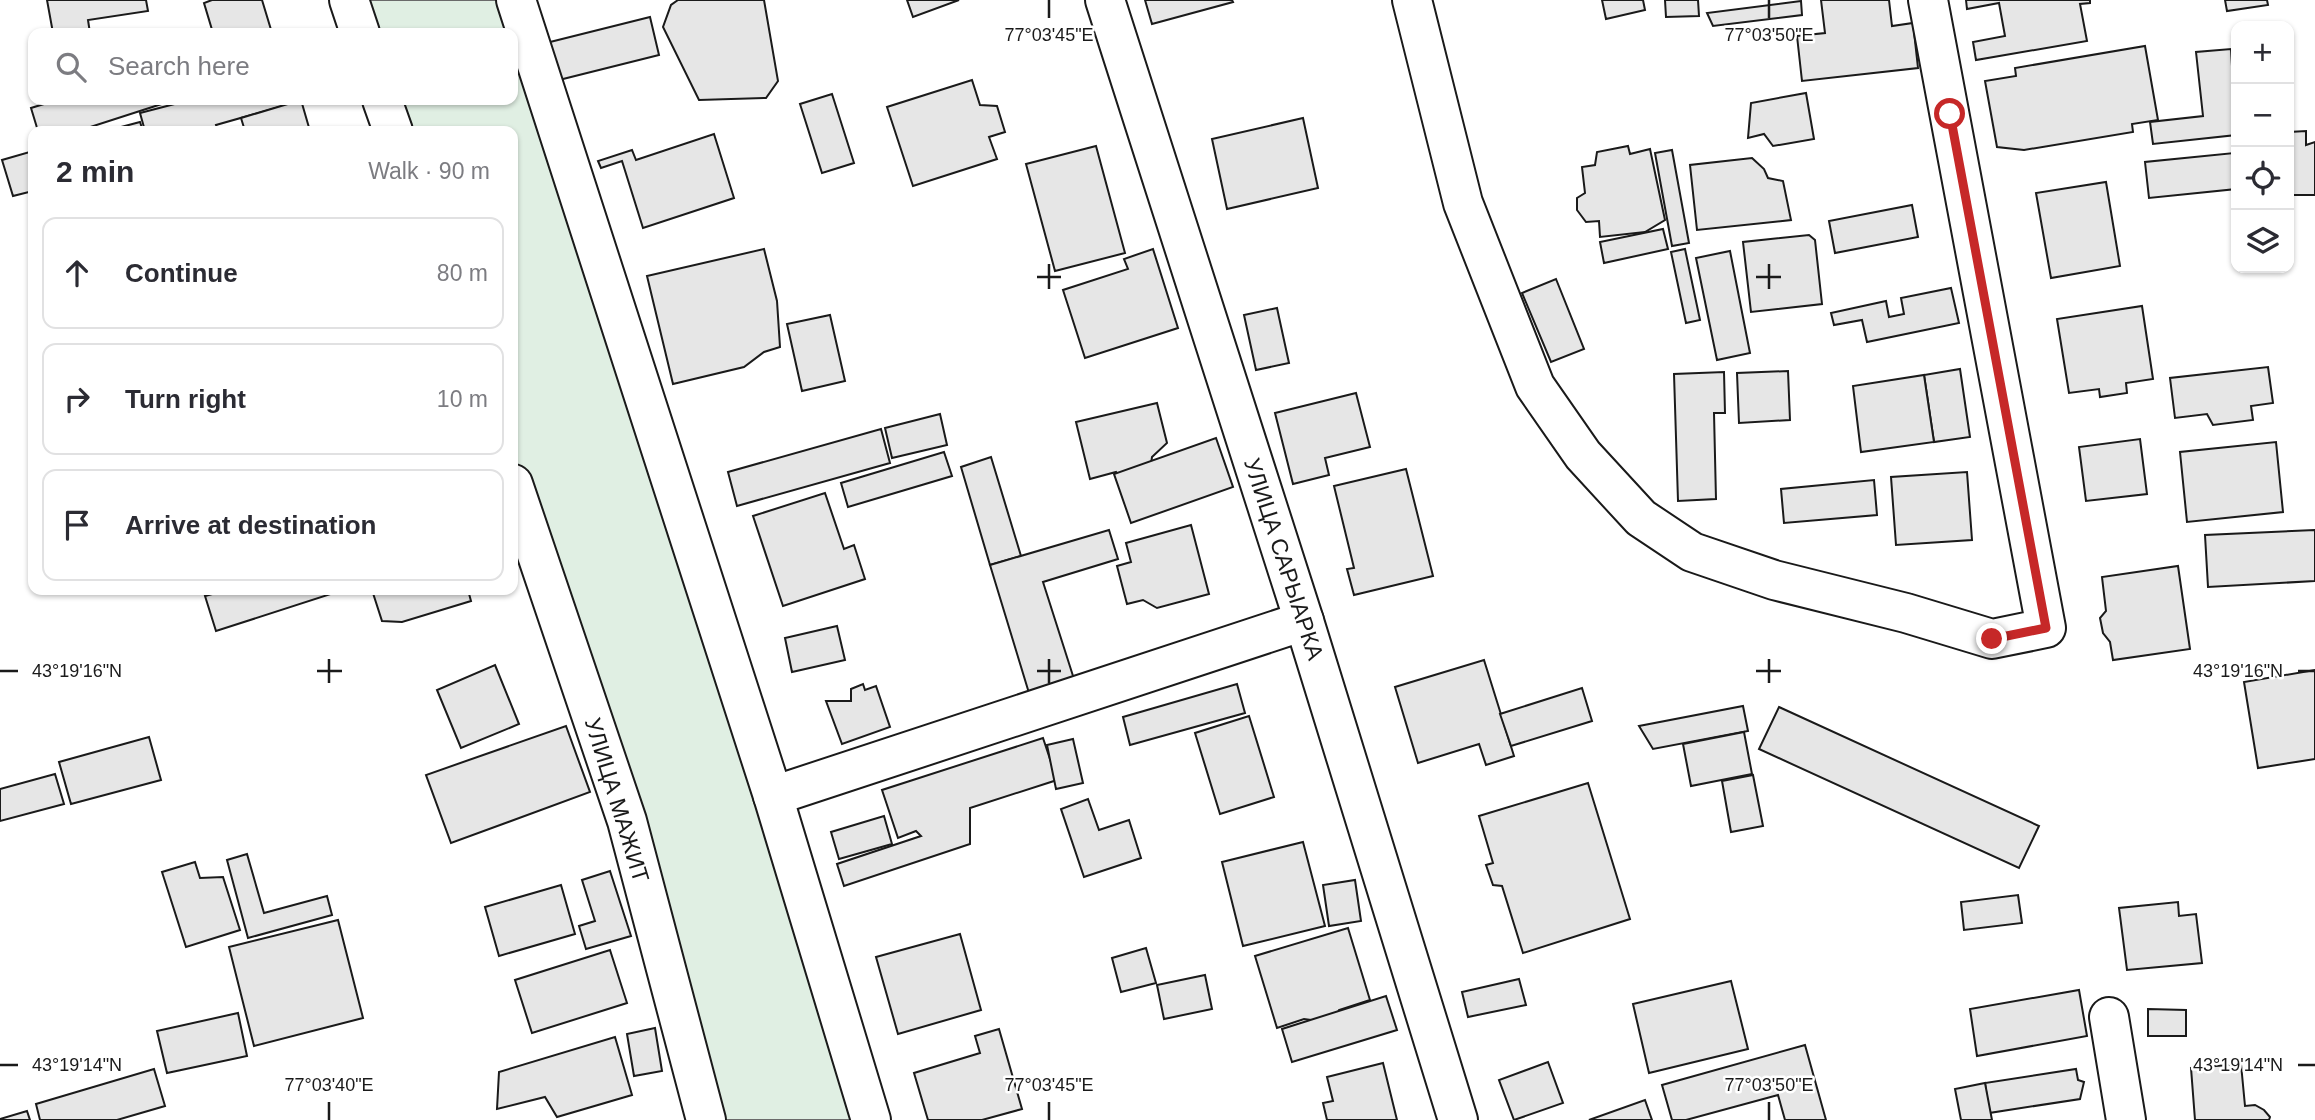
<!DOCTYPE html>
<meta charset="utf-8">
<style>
body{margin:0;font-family:Helvetica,sans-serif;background:#f7f7f7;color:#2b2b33}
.controls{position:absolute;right:21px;top:21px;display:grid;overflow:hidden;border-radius:14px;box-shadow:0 2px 5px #0004}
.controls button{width:63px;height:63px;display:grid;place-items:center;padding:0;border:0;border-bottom:2px solid #e1e1e2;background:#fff;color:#2b2b33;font:35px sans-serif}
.stop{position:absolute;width:21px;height:21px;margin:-16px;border:5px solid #c62828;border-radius:50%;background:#fff}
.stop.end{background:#c62828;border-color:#fff;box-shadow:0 2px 7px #0008}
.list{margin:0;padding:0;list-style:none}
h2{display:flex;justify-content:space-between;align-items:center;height:91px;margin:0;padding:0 28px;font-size:30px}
h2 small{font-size:23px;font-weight:400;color:#7c7c81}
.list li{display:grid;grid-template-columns:46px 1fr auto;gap:21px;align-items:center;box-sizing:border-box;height:112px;margin:0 14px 14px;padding:0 14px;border:2px solid #e1e1e2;border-radius:14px}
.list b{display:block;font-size:26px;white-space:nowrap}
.list em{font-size:23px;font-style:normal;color:#7c7c81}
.icon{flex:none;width:38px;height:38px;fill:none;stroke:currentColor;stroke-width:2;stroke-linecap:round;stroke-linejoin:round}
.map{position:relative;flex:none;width:2315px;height:1120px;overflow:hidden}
.search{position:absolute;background:#fff;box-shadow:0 2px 5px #0004;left:28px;top:28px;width:490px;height:77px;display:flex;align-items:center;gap:18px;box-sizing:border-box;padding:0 24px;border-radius:14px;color:#7c7c81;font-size:26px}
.panel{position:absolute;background:#fff;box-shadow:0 2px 5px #0004;left:28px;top:126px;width:490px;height:469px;border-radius:14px}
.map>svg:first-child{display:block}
</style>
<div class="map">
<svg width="2315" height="1120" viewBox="0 0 2315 1120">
<rect width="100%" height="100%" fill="#fff"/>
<polygon fill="#e0efe3" stroke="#6a6a6a" stroke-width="2" points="352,0 525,0 871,1120 697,1120 513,489 513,131 395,131 385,100 513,100 513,33 363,33"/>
<g fill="#e6e6e6" stroke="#1a1a1a" stroke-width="2">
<polygon points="47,0 146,0 148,11 88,20 90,33 53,33"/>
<polygon points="212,0 262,0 272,33 213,33 204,3"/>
<polygon points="678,0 764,0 778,81 766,98 699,100 663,27 671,5"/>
<polygon points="907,0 959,0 913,17"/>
<polygon points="1145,0 1232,0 1233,2 1152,24"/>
<polygon points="1602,0 1643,0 1645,10 1606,19"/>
<polygon points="1665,0 1698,0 1699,16 1666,17"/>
<polygon points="1821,0 1889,0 1892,26 1913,23 1918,68 1802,81 1797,36 1825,33"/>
<polygon points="1966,0 2090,0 2090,3 2080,4 2087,41 1976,60 1973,42 2005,36 1999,3 1967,9"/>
<polygon points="2225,0 2267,0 2268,5 2227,11"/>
<polygon points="1801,1 1802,15 1713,26 1707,13"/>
<polygon points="650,17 659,55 559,80 550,42"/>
<polygon points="2145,46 2158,120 2132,124 2133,132 2024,150 1997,147 1985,81 2016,76 2015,68"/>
<polygon points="2231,49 2236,135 2153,144 2150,122 2203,116 2196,52"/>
<polygon points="972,80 980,105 997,106 1005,132 989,137 997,159 913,186 887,107"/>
<polygon points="1806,93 1814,139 1773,146 1764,134 1748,138 1751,103"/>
<polygon points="832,94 854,163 822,173 800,104"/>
<polygon points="57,100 174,100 78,131 38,131 31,108"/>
<polygon points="190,100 304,100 216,125 218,131 145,131 140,113"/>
<polygon points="301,100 310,131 245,131 241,118"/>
<polygon points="1303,118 1318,188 1227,209 1212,139"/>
<polygon points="140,122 143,131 106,131"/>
<polygon points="2306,131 2306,145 2315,142 2315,195 2289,195 2289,132"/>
<polygon points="714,134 734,198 643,228 622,161 601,168 598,161 632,150 636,160"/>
<polygon points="1096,146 1125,253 1055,271 1026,164"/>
<polygon points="1628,146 1630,154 1650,149 1665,220 1645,232 1600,237 1599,221 1586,222 1577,210 1577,198 1585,193 1582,167 1595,165 1597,152"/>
<polygon points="1672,150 1689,243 1672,246 1655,153"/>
<polygon points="33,151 33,191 13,196 2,160"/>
<polygon points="2234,153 2236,189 2149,198 2145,162"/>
<polygon points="1752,158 1764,169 1768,178 1783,181 1791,220 1697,230 1690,165"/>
<polygon points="2106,182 2120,266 2051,278 2036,193"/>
<polygon points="1912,205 1918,237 1835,253 1829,221"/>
<polygon points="1663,229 1668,249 1604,263 1600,242"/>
<polygon points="1809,235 1815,240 1822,304 1751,312 1743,242"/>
<polygon points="764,249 777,301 780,347 764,352 744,367 673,384 647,276"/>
<polygon points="1153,249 1178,328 1085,358 1063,290 1128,269 1124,259"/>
<polygon points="1685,249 1700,320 1686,323 1671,252"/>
<polygon points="1730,251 1750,353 1717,360 1696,258"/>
<polygon points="1556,279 1584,349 1551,362 1522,293"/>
<polygon points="1951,288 1959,323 1867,342 1862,320 1834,325 1831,313 1886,301 1889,317 1904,314 1901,298"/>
<polygon points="2142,306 2153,379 2126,383 2127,393 2100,397 2099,389 2069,393 2057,319"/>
<polygon points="1277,308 1289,363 1256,370 1244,315"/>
<polygon points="830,315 845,381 802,391 787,324"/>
<polygon points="2268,367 2273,403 2251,406 2253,420 2213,425 2207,414 2175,418 2170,378"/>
<polygon points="1960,369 1970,437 1934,442 1924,375"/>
<polygon points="1788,371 1790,420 1739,423 1737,373"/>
<polygon points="1724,372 1725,413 1714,413 1716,499 1678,501 1674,374"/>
<polygon points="1924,375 1934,442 1861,452 1853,386"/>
<polygon points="1356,393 1370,447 1325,458 1329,475 1293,484 1275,413"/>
<polygon points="1157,403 1167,443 1152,457 1148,484 1137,490 1124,484 1116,472 1090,479 1076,422"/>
<polygon points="940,414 947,445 892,458 885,428"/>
<polygon points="881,429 890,463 737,506 728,472"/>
<polygon points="1216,438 1233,487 1131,523 1114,474"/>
<polygon points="2140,439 2147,494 2086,501 2079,447"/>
<polygon points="2276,442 2283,512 2187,522 2180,452"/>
<polygon points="944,452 952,476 848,507 841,483"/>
<polygon points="991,457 1021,556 990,565 961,467"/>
<polygon points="1406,469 1433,576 1354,595 1347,569 1354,568 1334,486"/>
<polygon points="1967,472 1972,540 1896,545 1891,477"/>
<polygon points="1874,480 1877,515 1784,523 1781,489"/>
<polygon points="825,493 844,549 854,545 865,579 783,606 753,516"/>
<polygon points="1191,525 1209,594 1157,608 1143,600 1127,604 1117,566 1131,562 1126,543"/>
<polygon points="1109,530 1118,559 1043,582 1074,679 1029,693 990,565"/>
<polygon points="2315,530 2315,581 2208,587 2205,535"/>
<polygon points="2178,566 2190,649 2113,660 2110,642 2103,633 2100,618 2106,611 2102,577"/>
<polygon points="227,590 336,590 337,592 216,631 205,596"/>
<polygon points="372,590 468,590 471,601 402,622 382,621"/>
<polygon points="837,626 845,660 792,672 785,638"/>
<polygon points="1484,660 1514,756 1486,765 1479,744 1418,763 1395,687"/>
<polygon points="495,665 519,724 461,748 437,690"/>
<polygon points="2315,670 2315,759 2258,768 2244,682"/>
<polygon points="863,684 865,690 876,686 890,727 842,744 826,701 851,701 851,689"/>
<polygon points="1237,684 1245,713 1130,745 1123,717"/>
<polygon points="1582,688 1592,721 1511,746 1500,714"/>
<polygon points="1743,706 1748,731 1653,749 1639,726"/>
<polygon points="1779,707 2039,826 2019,868 1759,749"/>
<polygon points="1249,716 1274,797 1220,814 1195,733"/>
<polygon points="566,726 590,792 451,843 426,775"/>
<polygon points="1744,732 1752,774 1691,786 1683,744"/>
<polygon points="149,737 161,780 71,804 59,762"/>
<polygon points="1043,738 1057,780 970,808 970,844 844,886 837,864 921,836 916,831 898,838 882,790"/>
<polygon points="1073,739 1083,783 1056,789 1047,745"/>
<polygon points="55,774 64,804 0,821 0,789"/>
<polygon points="1753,775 1763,826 1731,832 1722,781"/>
<polygon points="1588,783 1630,919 1523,953 1502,886 1493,885 1486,865 1493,863 1479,816"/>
<polygon points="1088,799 1099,830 1129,820 1141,858 1084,877 1061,809"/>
<polygon points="884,816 892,844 839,859 831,832"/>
<polygon points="1303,842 1325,926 1243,946 1222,862"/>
<polygon points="247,854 264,913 327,896 332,915 248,938 227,860"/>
<polygon points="195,862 200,878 223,877 240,930 186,947 162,872"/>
<polygon points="610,871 631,936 586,949 579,926 595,921 582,880"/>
<polygon points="1355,880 1361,921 1329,926 1323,885"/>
<polygon points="561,885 575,934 499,956 485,907"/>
<polygon points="2018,895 2022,923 1964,930 1961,902"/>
<polygon points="2178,902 2179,916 2196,914 2202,963 2127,970 2119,908"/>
<polygon points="338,920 363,1018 254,1046 229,947"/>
<polygon points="1348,928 1370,1000 1339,1010 1336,1017 1326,1022 1304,1019 1277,1028 1255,956"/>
<polygon points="960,934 981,1010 898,1034 876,957"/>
<polygon points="1146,948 1156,983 1121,992 1112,958"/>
<polygon points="610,950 627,1003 532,1033 515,980"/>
<polygon points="1205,975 1212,1009 1164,1019 1157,985"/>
<polygon points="1519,979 1526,1005 1468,1017 1462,992"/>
<polygon points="1731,981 1748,1049 1649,1073 1633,1004"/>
<polygon points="2079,990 2087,1036 1977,1056 1970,1009"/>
<polygon points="1386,996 1397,1030 1292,1062 1282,1029"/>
<polygon points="2148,1009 2186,1010 2186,1036 2148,1036"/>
<polygon points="238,1013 247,1056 167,1073 157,1031"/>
<polygon points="655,1028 662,1071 634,1076 627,1034"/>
<polygon points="999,1029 1022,1109 982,1120 928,1120 914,1073 980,1053 975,1036"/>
<polygon points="615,1037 632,1095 557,1117 545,1097 497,1109 499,1072"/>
<polygon points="1805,1045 1826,1120 1785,1120 1778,1095 1686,1120 1672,1120 1662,1085"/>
<polygon points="1548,1062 1563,1103 1514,1120 1499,1080"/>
<polygon points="1383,1063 1397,1120 1327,1120 1323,1103 1333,1101 1327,1077"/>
<polygon points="2241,1064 2245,1106 2255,1105 2264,1110 2270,1117 2269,1120 2195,1120 2191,1068"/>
<polygon points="154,1069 165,1106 117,1120 40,1120 36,1104"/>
<polygon points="2076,1069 2078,1080 2084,1082 2080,1099 1989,1113 1985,1083"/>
<polygon points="1985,1083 1992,1120 1961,1120 1955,1089"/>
<polygon points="1645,1100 1652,1120 1589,1120"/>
<polygon points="27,1111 30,1120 0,1120 0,1119"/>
</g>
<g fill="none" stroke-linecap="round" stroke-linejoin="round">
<defs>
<g id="street">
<polyline points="349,0 360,33"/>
<polyline points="516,0 773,796 871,1120"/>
<polyline points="1105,0 1304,621 1458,1120"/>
<polyline points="1412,0 1463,203 1535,386 1583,455 1641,518 1692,552 1774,580 1906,613 1992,639 2046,628 1928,0"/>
<polyline points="382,100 393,131"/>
<polyline points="513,484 627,821 706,1120"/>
<polyline points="773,796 1304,621"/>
<polyline points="2109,1017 2126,1120"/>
</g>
</defs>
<use href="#street" stroke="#1a1a1a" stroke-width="42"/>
<use href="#street" stroke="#fff" stroke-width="38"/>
</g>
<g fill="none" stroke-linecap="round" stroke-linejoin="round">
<polyline stroke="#c62828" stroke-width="9" points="1950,114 2046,628 1992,639"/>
</g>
<path fill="none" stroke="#1a1a1a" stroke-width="2.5" d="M 1049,0 L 1049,18M 1769,0 L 1769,18M 1049,264 L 1049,289M 1769,264 L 1769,289M 1037,277 L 1061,277M 1756,277 L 1781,277M 329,659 L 329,683M 1049,659 L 1049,683M 1769,659 L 1769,683M 0,671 L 18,671M 317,671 L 342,671M 1037,671 L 1061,671M 1756,671 L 1781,671M 2298,671 L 2315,671M 0,1065 L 18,1065M 2298,1065 L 2315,1065M 329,1102 L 329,1120M 1049,1102 L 1049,1120M 1769,1102 L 1769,1120"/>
<g text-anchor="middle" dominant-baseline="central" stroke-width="5" stroke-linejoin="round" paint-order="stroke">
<g font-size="23" fill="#1a1a1a" stroke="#fff">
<text transform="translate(1284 559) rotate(72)">УЛИЦА САРЫАРКА</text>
<text transform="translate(617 800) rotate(73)">УЛИЦА МАЖИТ</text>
</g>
</g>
<g font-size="18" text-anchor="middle" fill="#1a1a1a" stroke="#fff" stroke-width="5" stroke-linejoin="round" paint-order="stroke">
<text x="1049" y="41">77°03'45"E</text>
<text x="1769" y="41">77°03'50"E</text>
<text x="77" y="677">43°19'16"N</text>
<text x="2238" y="677">43°19'16"N</text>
<text x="77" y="1071">43°19'14"N</text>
<text x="2238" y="1071">43°19'14"N</text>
<text x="329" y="1091">77°03'40"E</text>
<text x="1049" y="1091">77°03'45"E</text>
<text x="1769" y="1091">77°03'50"E</text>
</g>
</svg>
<div class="controls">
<button>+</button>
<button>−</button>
<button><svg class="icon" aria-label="locate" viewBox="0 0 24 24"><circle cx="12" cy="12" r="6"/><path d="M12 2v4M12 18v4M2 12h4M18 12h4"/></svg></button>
<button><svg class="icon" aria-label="layers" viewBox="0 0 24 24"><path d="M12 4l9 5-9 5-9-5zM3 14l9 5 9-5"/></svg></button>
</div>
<div class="stop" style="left:1950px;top:114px"></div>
<div class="stop end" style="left:1992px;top:639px"></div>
<div class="search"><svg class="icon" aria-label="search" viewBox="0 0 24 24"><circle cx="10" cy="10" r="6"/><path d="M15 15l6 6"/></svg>Search here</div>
<section class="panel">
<h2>2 min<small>Walk · 90 m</small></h2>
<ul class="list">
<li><svg class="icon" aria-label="ahead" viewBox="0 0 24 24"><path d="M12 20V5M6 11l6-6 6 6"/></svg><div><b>Continue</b></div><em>80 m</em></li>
<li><svg class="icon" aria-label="right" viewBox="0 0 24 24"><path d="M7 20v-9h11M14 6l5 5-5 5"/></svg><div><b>Turn right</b></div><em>10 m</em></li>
<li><svg class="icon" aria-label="arrive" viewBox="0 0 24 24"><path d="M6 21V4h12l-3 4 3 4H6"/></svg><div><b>Arrive at destination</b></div></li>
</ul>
</section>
</div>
